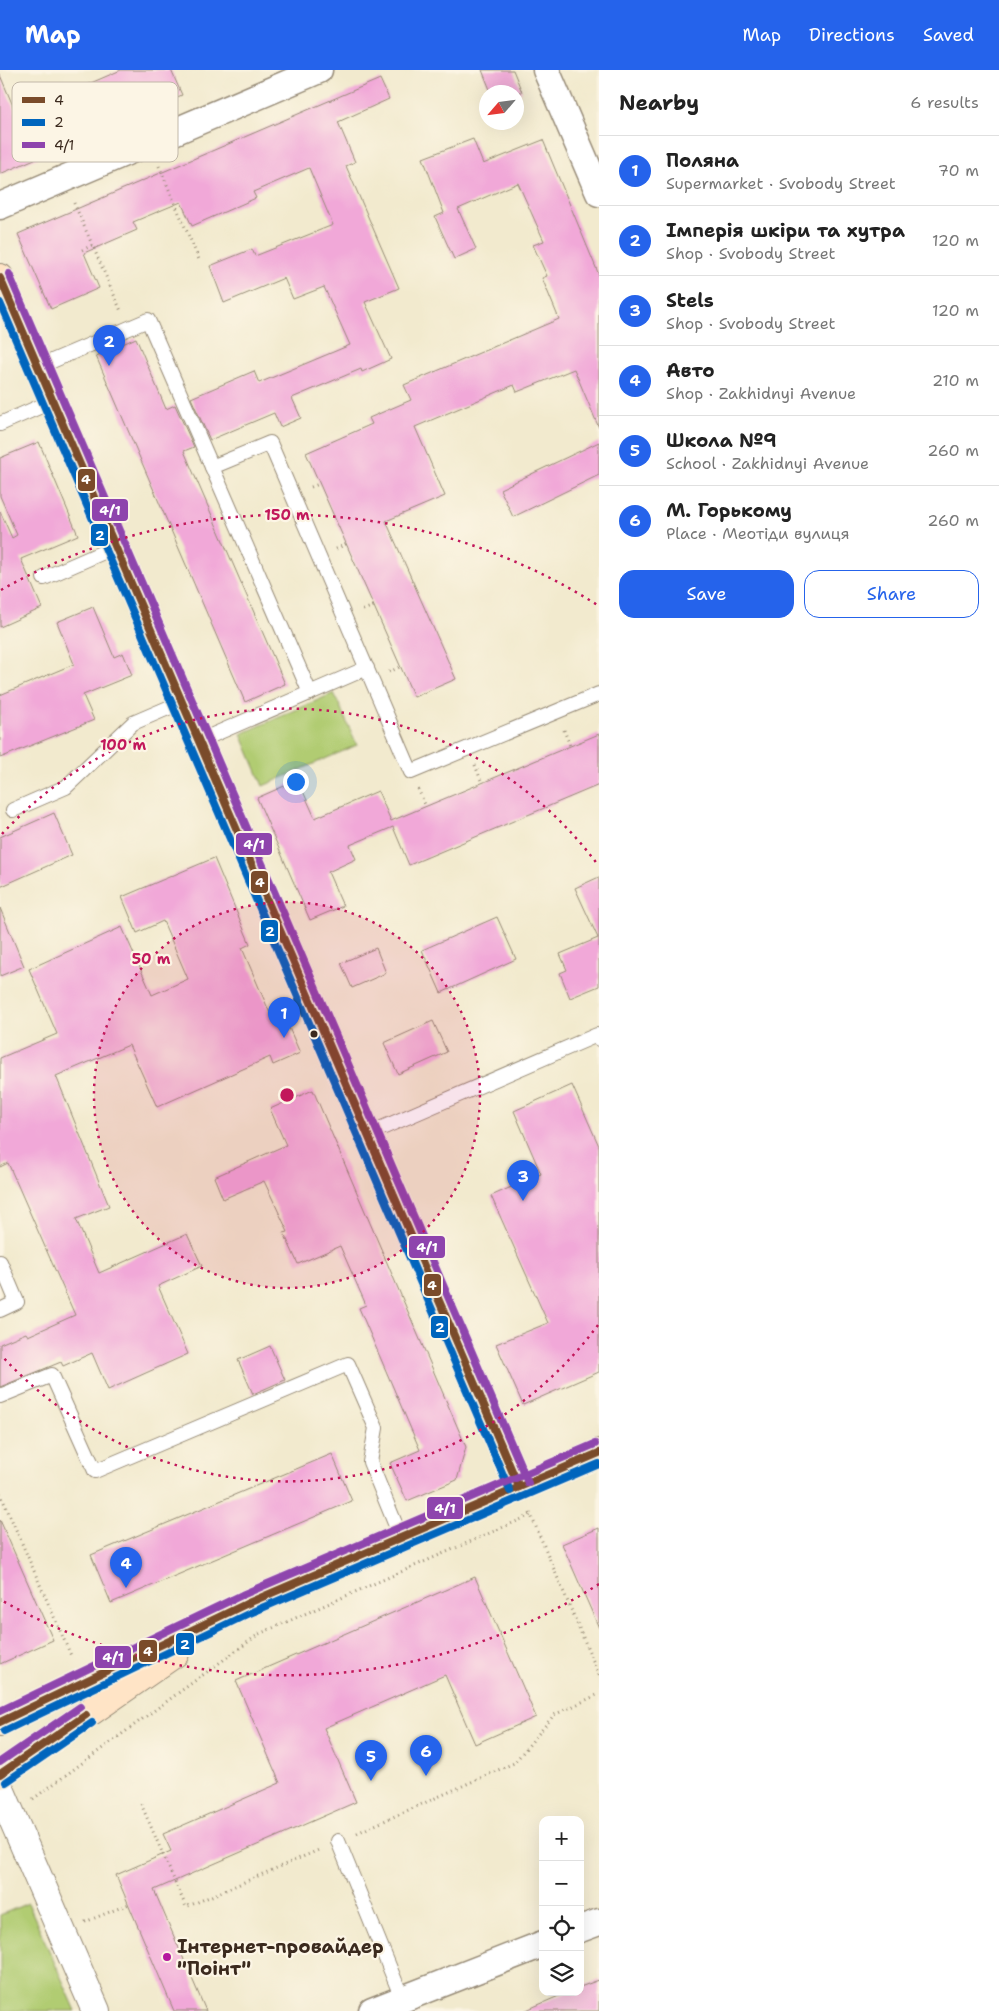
<!DOCTYPE html>
<meta charset="utf-8">
<style>
body{margin:0;font-family:"Shantell Sans",sans-serif;background:#f6f6f6;color:#222}
.controls{position:absolute;right:15px;bottom:15px;display:grid;overflow:hidden;border-radius:10px;box-shadow:0 5px 20px #0002}
.controls button{width:45px;height:45px;display:grid;place-items:center;padding:0;border:0;border-bottom:1px solid #e0e0e0;background:#fff;color:#222;font:25px sans-serif}
.compass{position:absolute;left:479px;top:15px;width:45px;height:45px;border-radius:50%;background:#fff;box-shadow:0 5px 20px #0002;rotate:242deg}
.you{position:absolute;left:295px;top:711px;width:18px;height:18px;margin:-12px;border:4px solid #fff;border-radius:50%;background:#1a73e8;box-shadow:0 0 0 8px #1a73e833}
.badge{display:grid;place-items:center;width:32px;height:32px;border-radius:50%;background:#2563eb;color:#fff;font-size:16px;font-weight:700}
.pin{position:absolute;translate:-50% -41px;filter:drop-shadow(0 1px 2px #0008)}
.pin::after{content:'';position:absolute;top:26px;width:18px;height:15px;background:inherit;clip-path:polygon(0 0,100% 0,50% 100%)}
.list{margin:0;padding:0;list-style:none}
h2{display:flex;justify-content:space-between;align-items:center;height:65px;margin:0;padding:0 20px;font-size:21px}
h2 small{font-size:16px;font-weight:400;color:#767676}
.list li{display:grid;grid-template-columns:32px 1fr auto;gap:15px;align-items:center;box-sizing:border-box;height:70px;padding:0 20px;border-top:1px solid #e0e0e0}
.list b{display:block;font-size:19px;white-space:nowrap}
.list p{margin:0;font-size:16px;white-space:nowrap;color:#767676}
.list em{font-size:16px;font-style:normal;color:#767676}
.actions{display:flex;gap:10px;padding:15px 20px}
.actions a{flex:1;padding:11px 0;border:1px solid #2563eb;border-radius:15px;text-align:center;font-size:18px;color:#2563eb}
.actions .main{background:#2563eb;color:#fff}
.icon{flex:none;width:28px;height:28px;fill:none;stroke:currentColor;stroke-width:2;stroke-linecap:round;stroke-linejoin:round}
.map{position:relative;flex:none;width:599px;height:1941px;overflow:hidden}
header{display:flex;align-items:center;gap:30px;box-sizing:border-box;height:70px;padding:0 25px;background:#2563eb;color:#fff}
header strong{font-size:24px}
nav{display:flex;gap:28px;margin-inline-start:auto;font-size:18px}
main{display:flex}
aside{flex:1;background:#fff}
.map>svg:first-child{display:block}
</style>
<header>
<strong>Map</strong>
<nav><a>Map</a><a>Directions</a><a>Saved</a></nav>
</header>
<main>
<div class="map">
<svg width="599" height="1941" viewBox="0 0 599 1941">
<rect width="100%" height="100%" fill="#fcf5e5"/>
<filter id="ink" filterUnits="userSpaceOnUse"><feTurbulence type="fractalNoise" baseFrequency=".02" numOctaves="2"/><feDisplacementMap in="SourceGraphic" scale="10" xChannelSelector="R" yChannelSelector="G"/><feConvolveMatrix kernelMatrix="1 2 1 2 8 2 1 2 1" color-interpolation-filters="sRGB"/></filter>
<filter id="wash" filterUnits="userSpaceOnUse"><feTurbulence type="fractalNoise" baseFrequency=".0096" numOctaves="4" result="noise"/><feDisplacementMap in="SourceGraphic" scale="20" xChannelSelector="R" yChannelSelector="G"/><feGaussianBlur stdDeviation="1.12" result="paint"/><feColorMatrix in="noise" values="0 0 0 0 0 0 0 0 0 0 0 0 0 0 0 0 0 1.4 0 .05"/><feComposite in="paint" operator="in"/></filter>
<g filter="url(#wash)">
<rect width="100%" height="100%" fill="#f2eace"/>
<g fill="#b1cc72" stroke="#767b48">
<polygon points="334,623 357,675 263,716 241,664"/>
<polygon points="28,1833 76,1941 0,1941 0,1845"/>
</g>
<g id="blocks">
<g fill="#f1a8d8">
<polygon points="121,0 171,0 182,25 0,104 0,5 16,43 18,42 19,44"/>
<polygon points="482,0 513,0 522,22 491,22"/>
<polygon points="380,9 389,29 338,52 355,92 346,96 399,218 365,232 391,289 362,302 361,299 292,328 301,348 280,357 274,343 210,370 191,328 254,301 259,313 350,275 324,217 293,229 284,208 224,233 210,196 252,179 255,186 333,155 309,98 253,122 256,128 192,156 181,132 133,152 137,160 84,183 99,218 51,239 18,164"/>
<polygon points="473,69 483,94 543,70 599,205 599,358 574,299 517,322 514,315 415,357 445,426 386,451 456,609 414,627 306,383 372,354 369,348 411,330 404,315 559,249 542,208 547,206 533,175 544,171 518,113 458,139 476,179 454,189 435,147 444,143 423,88"/>
<polygon points="136,268 166,339 175,335 194,377 184,381 285,614 245,632 96,286"/>
<polygon points="39,372 78,465 21,489 42,538 0,557 0,441 12,468 17,465 0,426 0,388"/>
<polygon points="599,372 599,405 513,447 500,419"/>
<polygon points="93,537 114,587 123,583 132,605 83,625 94,650 0,688 0,625 74,594 57,552"/>
<polygon points="599,664 599,715 409,795 393,757 350,775 356,789 328,802 343,836 310,850 257,728 298,710 315,748 378,721 391,751"/>
<polygon points="54,743 72,785 0,817 0,767"/>
<polygon points="214,788 250,874 242,878 272,948 283,944 300,983 273,995 270,987 157,1037 129,975 56,1006 109,1136 76,1149 99,1203 187,1164 202,1196 158,1216 188,1284 108,1320 92,1283 63,1296 61,1292 0,1317 0,1274 26,1263 28,1266 75,1245 8,1093 0,1097 0,988 57,964 29,899 122,857 152,925 188,909 163,851 137,863 122,827"/>
<polygon points="599,807 599,916 570,928 560,903 567,900 560,884 598,868 575,818"/>
<polygon points="0,838 24,896 0,906"/>
<polygon points="497,847 516,889 441,923 422,880"/>
<polygon points="376,878 386,903 352,918 341,893"/>
<polygon points="433,951 447,982 398,1004 384,973"/>
<polygon points="572,1015 599,1076 599,1302 523,1335 496,1274 548,1253 491,1126 541,1104 514,1041"/>
<polygon points="313,1020 466,1377 457,1410 407,1431 390,1393 420,1380 359,1238 366,1235 340,1176 298,1194 284,1163 288,1162 264,1111 223,1129 214,1107 286,1075 270,1039"/>
<polygon points="270,1276 285,1310 253,1324 238,1290"/>
<polygon points="332,1384 352,1431 111,1533 91,1485"/>
<polygon points="0,1450 53,1570 0,1594"/>
<polygon points="599,1458 599,1558 562,1474"/>
<polygon points="475,1507 536,1647 475,1674 445,1605 324,1658 356,1732 154,1820 206,1941 174,1941 116,1805 171,1781 163,1764 280,1713 236,1611"/>
<polygon points="599,1910 599,1941 524,1941 568,1922 580,1922 580,1917"/>
</g>
</g>
</g>
<g filter="url(#ink)">
<use href="#blocks" fill-opacity="0" stroke="#968a76" stroke-width="1"/>
<g fill="none" stroke-linecap="round" stroke-linejoin="round">
<defs>
<g id="service">
<polyline points="38,297 148,250 212,397"/>
<polyline points="0,354 53,331"/>
<polyline points="44,508 115,477"/>
<polyline points="310,623 212,397 270,373 411,702 599,624"/>
<polyline points="199,671 367,598"/>
<polyline points="13,740 66,717 133,653 182,632"/>
<polyline points="368,1064 597,965 599,969"/>
<polyline points="0,1192 17,1232 0,1240"/>
<polyline points="0,1326 52,1305 95,1401 348,1294 376,1358 370,1392 401,1468"/>
<polyline points="338,1771 402,1928"/>
</g>
<g id="minor">
<polyline points="546,0 599,123"/>
<polyline points="0,136 319,0"/>
<polyline points="580,1859 599,1852"/>
<polyline points="372,1941 543,1874"/>
</g>
<polyline id="tertiary" points="0,1719 96,1941"/>
<g id="secondary">
<polyline points="0,208 519,1417"/>
<polyline points="0,1652 246,1534 599,1383"/>
<polyline points="0,1704 175,1583"/>
</g>
</defs>
<use href="#service" stroke="#968a76" stroke-width="16"/>
<use href="#minor" stroke="#968a76" stroke-width="29"/>
<use href="#tertiary" stroke="#968a76" stroke-width="30"/>
<use href="#secondary" stroke="#968a76" stroke-width="30"/>
<g stroke="#968a76" stroke-width="3" stroke-dasharray="1 4" stroke-linecap="butt">
<polyline points="159,96 200,192"/>
<polyline points="74,133 121,241"/>
<polyline points="82,180 93,175"/>
<polyline points="311,417 319,414"/>
<polyline points="336,479 346,474"/>
<polyline points="363,540 374,536"/>
<polyline points="389,602 400,597"/>
<polyline points="564,660 570,676"/>
<polyline points="475,695 482,713"/>
<polyline points="418,719 426,737"/>
<polyline points="0,1423 72,1588"/>
<polyline points="530,1443 599,1605"/>
<polyline points="33,1729 259,1564 531,1445"/>
<polyline points="141,1734 186,1837 321,1779"/>
<polyline points="357,1763 514,1693 554,1645 599,1624"/>
<polyline points="85,1852 129,1834"/>
</g>
<use href="#service" stroke="#fff" stroke-width="14"/>
<use href="#minor" stroke="#fff" stroke-width="26"/>
<use href="#tertiary" stroke="#fff" stroke-width="28"/>
<use href="#secondary" stroke="#ffe4c6" stroke-width="28"/>
<defs>
<g id="bus-1">
<polyline points="0,208 519,1417"/>
<polyline points="0,1652 246,1534 599,1383"/>
<polyline points="0,1704 86,1645"/>
</g>
<g id="bus-2">
<polyline points="0,233 510,1421"/>
<polyline points="4,1661 250,1543 599,1394"/>
<polyline points="6,1712 92,1653"/>
</g>
<g id="bus-3">
<polyline points="9,204 528,1413"/>
<polyline points="0,1641 242,1525 595,1374"/>
<polyline points="0,1692 80,1637"/>
</g>
</defs>
<use href="#bus-1" stroke="#fcf5e5" stroke-width="11"/>
<use href="#bus-2" stroke="#fcf5e5" stroke-width="11"/>
<use href="#bus-3" stroke="#fcf5e5" stroke-width="11"/>
<use href="#bus-1" stroke="#7a4b2a" stroke-width="8"/>
<use href="#bus-2" stroke="#0065bd" stroke-width="8"/>
<use href="#bus-3" stroke="#8e44ad" stroke-width="8"/>
</g>
</g>
<circle cx="287" cy="1025" r="193" fill="#c2185b" fill-opacity=".12"/>
<g fill="none" stroke="#c2185b" stroke-width="2.5" stroke-dasharray="2.5 5">
<circle cx="287" cy="1025" r="193"/>
<path d="M598 1255A387 387 0 0 1 2 1286M2 764A387 387 0 0 1 598 795"/>
<path d="M599 1514A580 580 0 0 1 1 1530M1 520A580 580 0 0 1 599 536"/>
</g>
<circle fill="#3b2a1e" stroke="#fcf5e5" stroke-width="2" cx="314" cy="964" r="4.5"/>
<circle fill="#b5179e" stroke="#fcf5e5" stroke-width="2" cx="167" cy="1887" r="5"/>
<g text-anchor="middle" dominant-baseline="central" stroke-width="4.5" stroke-linejoin="round" paint-order="stroke">
<g font-size="19" font-weight="bold" fill="#3b2a1e" stroke="#fcf5e5" text-anchor="start">
<text x="177" y="1876">Інтернет-провайдер<tspan x="177" dy="22">"Поінт"</tspan></text>
</g>
</g>
<rect x="12" y="12" width="166" height="80" rx="8" fill="#fcf5e5" stroke="#c2b8a9" stroke-width="1"/>
<rect x="22" y="27" width="23" height="6" fill="#7a4b2a"/>
<rect x="22" y="49" width="23" height="7" fill="#0065bd"/>
<rect x="22" y="72" width="23" height="6" fill="#8e44ad"/>
<g font-size="14" fill="#3b2a1e">
<text x="54" y="35">4</text>
<text x="54" y="57">2</text>
<text x="54" y="80">4/1</text>
</g>
<circle cx="287" cy="1025" r="8" fill="#c2185b" stroke="#fcf5e5" stroke-width="2.5"/>
<g font-size="15" text-anchor="middle" font-weight="bold" fill="#c2185b" stroke="#fcf5e5" stroke-width="4.5" stroke-linejoin="round" paint-order="stroke">
<text x="287" y="450">150 m</text>
<text x="123" y="680">100 m</text>
<text x="151" y="894">50 m</text>
</g>
<g stroke="#fcf5e5" stroke-width="2">
<rect x="77" y="398" width="19" height="24" rx="5" fill="#7a4b2a"/>
<rect x="91" y="428" width="38" height="24" rx="5" fill="#8e44ad"/>
<rect x="90" y="453" width="19" height="24" rx="5" fill="#0065bd"/>
<rect x="235" y="762" width="38" height="24" rx="5" fill="#8e44ad"/>
<rect x="250" y="800" width="19" height="24" rx="5" fill="#7a4b2a"/>
<rect x="260" y="849" width="19" height="24" rx="5" fill="#0065bd"/>
<rect x="408" y="1165" width="38" height="24" rx="5" fill="#8e44ad"/>
<rect x="423" y="1203" width="19" height="24" rx="5" fill="#7a4b2a"/>
<rect x="430" y="1245" width="19" height="24" rx="5" fill="#0065bd"/>
<rect x="426" y="1426" width="38" height="24" rx="5" fill="#8e44ad"/>
<rect x="175" y="1562" width="20" height="24" rx="5" fill="#0065bd"/>
<rect x="138" y="1569" width="20" height="24" rx="5" fill="#7a4b2a"/>
<rect x="94" y="1575" width="38" height="24" rx="5" fill="#8e44ad"/>
</g>
<g font-size="14" text-anchor="middle" font-weight="bold" fill="#fff">
<text x="86" y="414">4</text>
<text x="110" y="445">4/1</text>
<text x="100" y="470">2</text>
<text x="254" y="779">4/1</text>
<text x="260" y="817">4</text>
<text x="270" y="866">2</text>
<text x="427" y="1182">4/1</text>
<text x="432" y="1220">4</text>
<text x="440" y="1262">2</text>
<text x="445" y="1443">4/1</text>
<text x="185" y="1579">2</text>
<text x="148" y="1586">4</text>
<text x="113" y="1592">4/1</text>
</g>
</svg>
<div class="controls">
<button>+</button>
<button>−</button>
<button><svg class="icon" aria-label="locate" viewBox="0 0 24 24"><circle cx="12" cy="12" r="6"/><path d="M12 2v4M12 18v4M2 12h4M18 12h4"/></svg></button>
<button><svg class="icon" aria-label="layers" viewBox="0 0 24 24"><path d="M12 4l9 5-9 5-9-5zM3 14l9 5 9-5"/></svg></button>
</div>
<svg class="compass" viewBox="-18 -18 36 36"><path d="M0-13l5 13h-10z" fill="#e53935"/><path d="M0 13l5-13h-10z" fill="#767676"/></svg>
<div class="you"></div>
<div class="pin badge" style="left:284px;top:968px">1</div>
<div class="pin badge" style="left:109px;top:296px">2</div>
<div class="pin badge" style="left:523px;top:1131px">3</div>
<div class="pin badge" style="left:126px;top:1518px">4</div>
<div class="pin badge" style="left:371px;top:1711px">5</div>
<div class="pin badge" style="left:426px;top:1706px">6</div>
</div>
<aside>
<h2>Nearby<small>6 results</small></h2>
<ul class="list">
<li><span class="badge">1</span><div><b>Поляна</b><p>Supermarket · Svobody Street</p></div><em>70 m</em></li>
<li><span class="badge">2</span><div><b>Імперія шкіри та хутра</b><p>Shop · Svobody Street</p></div><em>120 m</em></li>
<li><span class="badge">3</span><div><b>Stels</b><p>Shop · Svobody Street</p></div><em>120 m</em></li>
<li><span class="badge">4</span><div><b>Авто</b><p>Shop · Zakhidnyi Avenue</p></div><em>210 m</em></li>
<li><span class="badge">5</span><div><b>Школа №9</b><p>School · Zakhidnyi Avenue</p></div><em>260 m</em></li>
<li><span class="badge">6</span><div><b>М. Горькому</b><p>Place · Меотіди вулиця</p></div><em>260 m</em></li>
</ul>
<div class="actions"><a class="main">Save</a><a>Share</a></div>
</aside>
</main>
